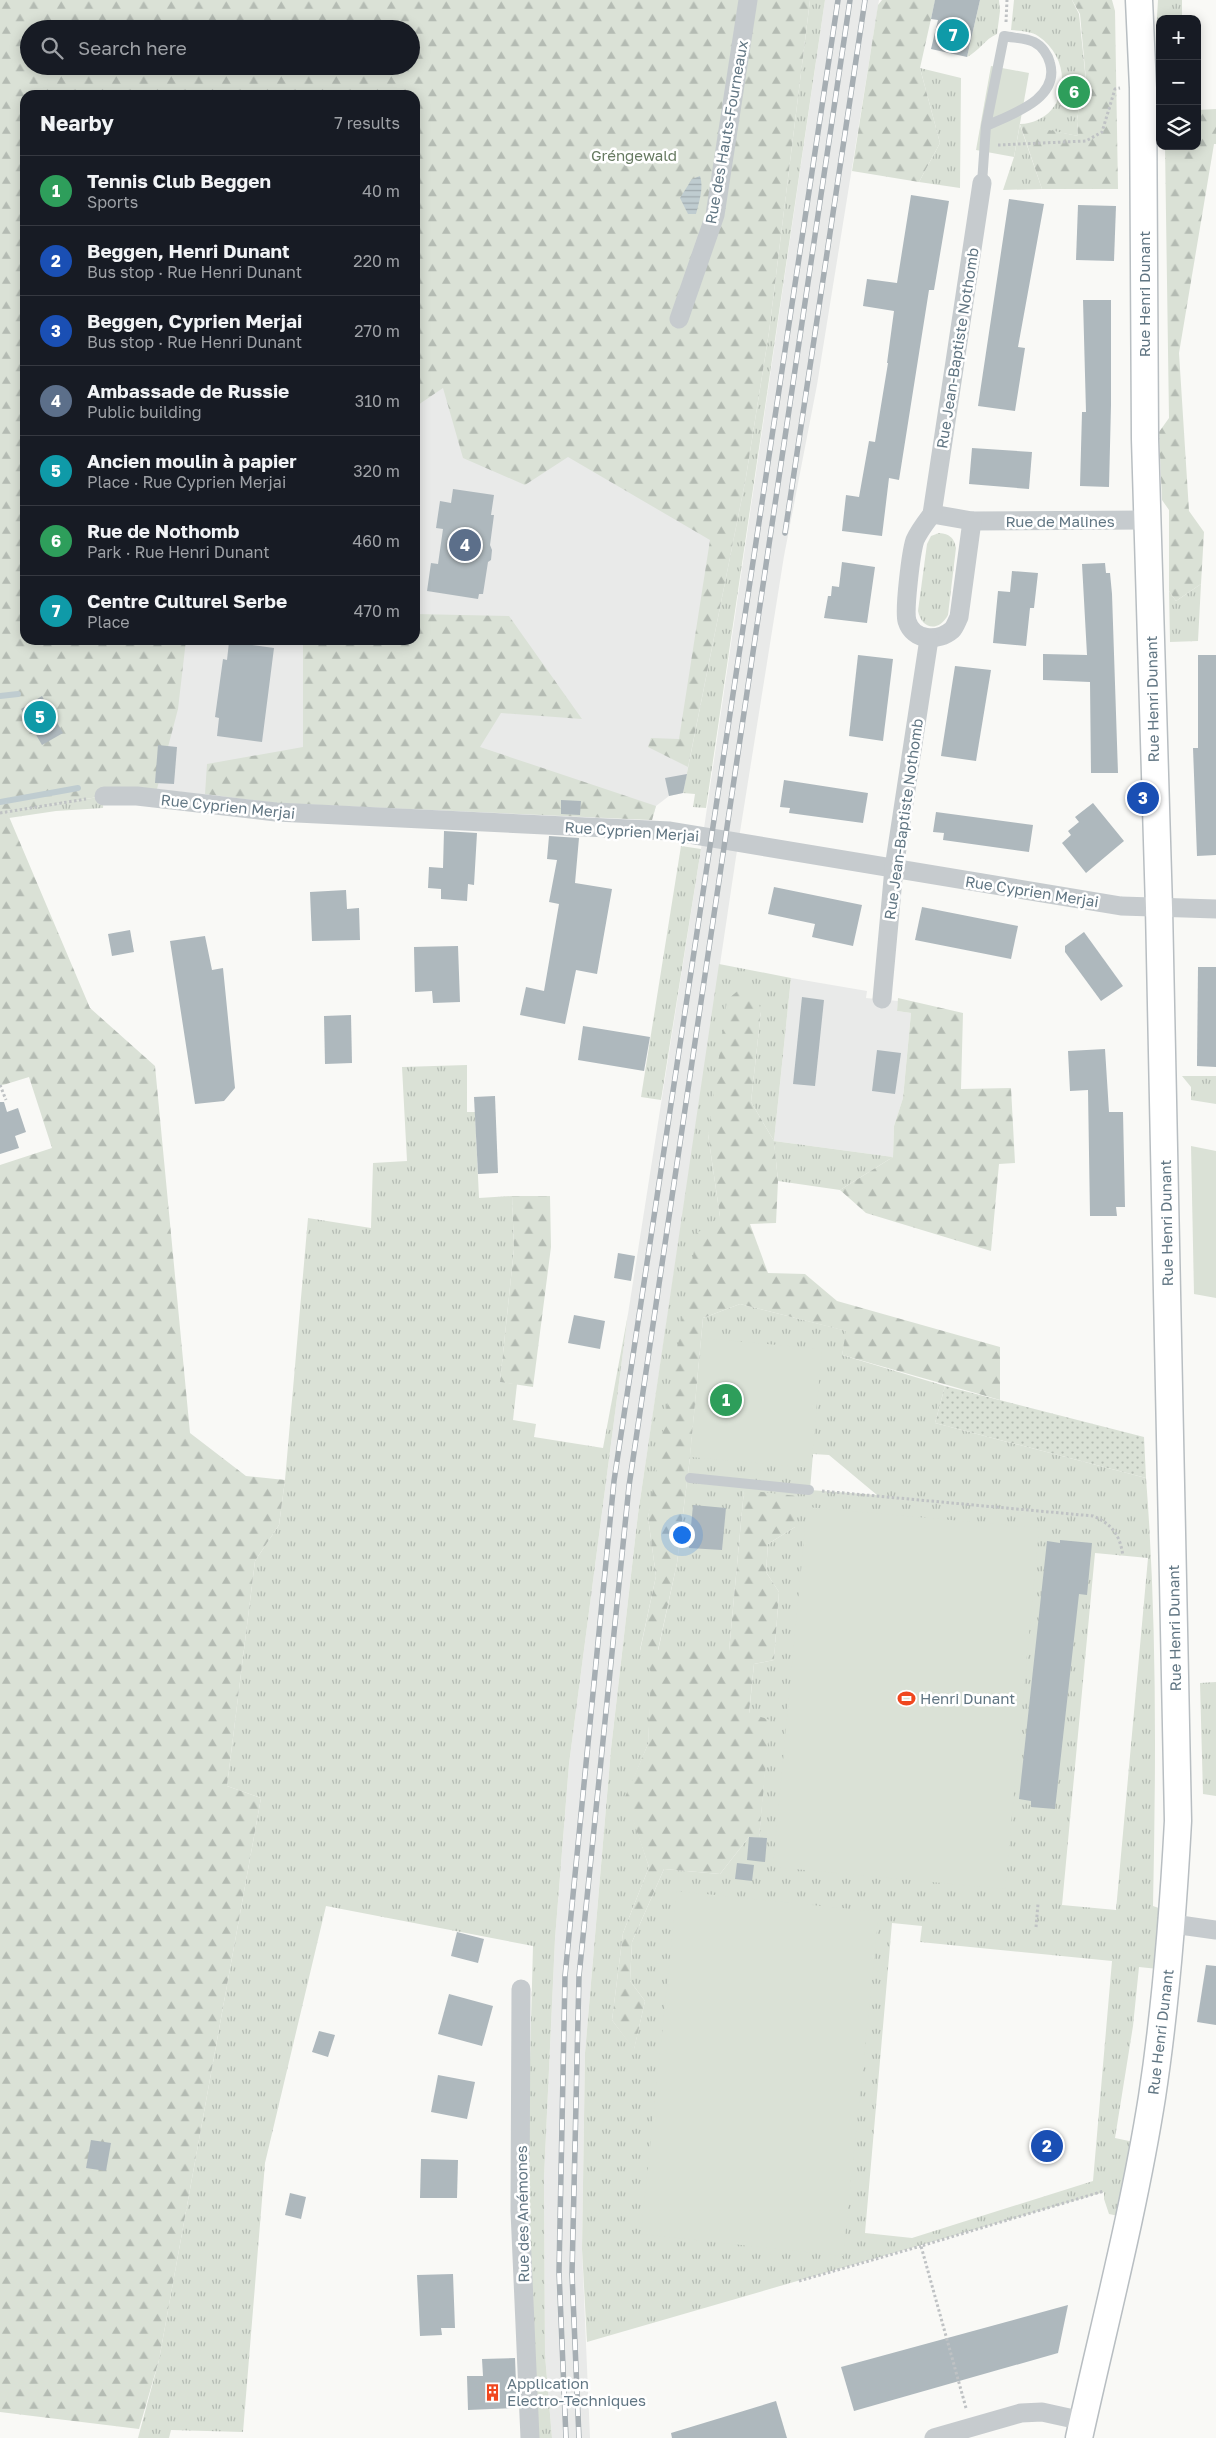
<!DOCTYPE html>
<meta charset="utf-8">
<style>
body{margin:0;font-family:"Golos Text",sans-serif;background:#242831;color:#f1f3f6}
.controls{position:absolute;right:15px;top:15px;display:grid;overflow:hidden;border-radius:10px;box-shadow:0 2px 12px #0003}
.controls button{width:45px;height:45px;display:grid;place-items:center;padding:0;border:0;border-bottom:1px solid #363941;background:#171b24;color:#f1f3f6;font:25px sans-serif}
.you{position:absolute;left:681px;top:1534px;width:18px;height:18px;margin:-12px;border:4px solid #fff;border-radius:50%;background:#1a73e8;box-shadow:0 0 0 8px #1a73e833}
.badge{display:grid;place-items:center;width:32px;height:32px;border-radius:50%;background:#0b8043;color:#fff;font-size:16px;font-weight:700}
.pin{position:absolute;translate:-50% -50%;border:2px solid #fff;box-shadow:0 1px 5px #0006}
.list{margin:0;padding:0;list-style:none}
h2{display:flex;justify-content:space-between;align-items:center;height:65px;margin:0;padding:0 20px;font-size:21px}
h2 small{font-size:16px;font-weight:400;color:#9ea1a6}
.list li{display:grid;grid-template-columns:32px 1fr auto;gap:15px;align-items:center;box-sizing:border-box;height:70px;padding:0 20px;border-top:1px solid #363941}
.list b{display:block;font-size:19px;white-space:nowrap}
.list p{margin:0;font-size:16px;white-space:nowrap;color:#9ea1a6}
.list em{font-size:16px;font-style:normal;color:#9ea1a6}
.icon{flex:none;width:28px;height:28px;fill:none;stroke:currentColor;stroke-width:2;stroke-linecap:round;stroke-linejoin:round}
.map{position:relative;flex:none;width:1216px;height:2438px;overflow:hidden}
.search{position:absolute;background:#171b24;box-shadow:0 2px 12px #0003;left:20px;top:20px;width:400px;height:55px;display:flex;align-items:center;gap:12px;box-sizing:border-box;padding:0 18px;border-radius:28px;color:#9ea1a6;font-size:19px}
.panel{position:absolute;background:#171b24;box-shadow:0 2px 12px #0003;left:20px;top:90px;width:400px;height:555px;border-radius:15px}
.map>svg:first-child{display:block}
</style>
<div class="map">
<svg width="1216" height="2438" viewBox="0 0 1216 2438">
<defs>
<pattern id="grass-tufts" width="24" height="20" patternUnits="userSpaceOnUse" patternTransform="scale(1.25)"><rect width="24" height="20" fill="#dae1d6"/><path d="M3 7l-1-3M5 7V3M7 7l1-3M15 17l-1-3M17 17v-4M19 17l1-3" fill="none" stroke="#b4bbb3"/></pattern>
<pattern id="forest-firs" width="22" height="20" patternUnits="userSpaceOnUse" patternTransform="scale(1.25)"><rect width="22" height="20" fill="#dae1d6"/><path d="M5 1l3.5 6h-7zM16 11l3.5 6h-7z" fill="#b4bbb3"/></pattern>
<pattern id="garden-dots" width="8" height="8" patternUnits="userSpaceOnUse" patternTransform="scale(1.25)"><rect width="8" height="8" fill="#dae1d6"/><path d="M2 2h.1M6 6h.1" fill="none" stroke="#b4bbb3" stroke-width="1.8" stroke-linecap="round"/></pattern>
<pattern id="water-rules" width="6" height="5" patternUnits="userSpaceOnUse" patternTransform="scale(1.25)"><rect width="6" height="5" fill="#bfccd0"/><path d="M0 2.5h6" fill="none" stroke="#9faaae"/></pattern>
</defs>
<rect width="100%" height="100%" fill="#f9f9f6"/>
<g fill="#e9eae9">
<polygon points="825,0 879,0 817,385 784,556 736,857 638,1514 611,1749 585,2053 582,2249 590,2438 552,2438 545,2355 544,2178 555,1939 569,1764 628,1314 701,849"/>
<polygon points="415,282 746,477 683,793 669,796 656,806 652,820 277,803 138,787 156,640 415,640"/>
<polygon points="791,978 867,991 866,998 898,1001 897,1011 911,1013 903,1098 894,1126 893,1157 774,1141"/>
</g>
<g fill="url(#grass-tufts)" fill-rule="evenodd">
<polygon points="810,0 825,0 706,808 693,807 695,794 683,793 746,477 769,332"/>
<path d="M 980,0 L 999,0 L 1000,11 L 997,34 C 985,39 979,51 967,57 Z"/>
<path d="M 1014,0 L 1072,0 L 1079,14 L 1087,91 L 1079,106 L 1077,121 L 1078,136 L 1020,125 L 1042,189 L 1003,190 L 1014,157 L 1020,124 C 1067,122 1077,62 1038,36 C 1031,31 1019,31 1011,30 Z"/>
<polygon points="1158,0 1182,0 1182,19 1160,19 1160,104 1156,34"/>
<polygon points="920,68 961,78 960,188 919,182 940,143"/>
<path d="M 939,533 C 950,534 954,538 956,548 L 948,615 C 939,632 922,630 918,611 L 927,544 L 931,536 Z"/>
<polygon points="1201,584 1198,641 1170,642 1169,591 1176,601"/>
<polygon points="104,796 103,808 56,811 9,818 7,812"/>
<polygon points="681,846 701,849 661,1100 641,1097"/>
<path d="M 719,964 L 791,978 L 774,1141 L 893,1157 L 840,1190 L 778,1181 L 774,1141 L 751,1102 L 761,1011 L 708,1134 L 720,1217 L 648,1517 L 656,1576 L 640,1650 L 652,1672 L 648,1744 L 626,1797 L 649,1867 L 623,1933 L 612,2020 L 634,2049 L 645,2001 L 630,1981 L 632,1942 L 664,1869 L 720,1874 L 749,1837 L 759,1838 L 769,1720 L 749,1714 L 754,1664 L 774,1660 L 779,1592 L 766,1572 L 768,1544 L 795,1527 L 744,1490 L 729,1651 L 658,1651 L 677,1563 L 690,1457 L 703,1318 L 740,1304 L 847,1331 L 842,1355 L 945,1386 L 935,1423 L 1146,1478 C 1157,1620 1156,1763 1153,1906 L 1173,1913 L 1168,1970 L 1139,1967 L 1133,2026 L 1115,2138 L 1143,2144 L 1128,2218 L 1109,2214 L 1104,2199 L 1104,2192 L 587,2342 L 582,2249 L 585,2053 L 611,1749 L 638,1514 ZM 813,1454 L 829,1455 L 877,1495 L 810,1490 ZM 1095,1553 L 1148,1558 L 1116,1910 L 1062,1905 ZM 892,1923 L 922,1926 L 920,1942 L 1112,1961 L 1093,2181 L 912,2238 L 865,2233 Z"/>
<polygon points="467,1065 467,1112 475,1112 479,1198 512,1196 514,1249 500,1382 517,1384 513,1420 536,1424 534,1437 603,1448 628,1314 569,1764 555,1939 544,2178 545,2355 552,2438 537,2438 527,2174 533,1946 326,1906 265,2163 243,2432 171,2430 169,2438 138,2438 159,2360 261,1798 227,1786 255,1561 279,1525 285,1480 308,1218 371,1228 373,1163 407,1161 402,1067"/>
<polygon points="1182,1076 1216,1076 1216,1104 1191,1100 1191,1087"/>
<polygon points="1216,1682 1216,1796 1203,1794 1200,1683"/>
</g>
<g fill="url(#forest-firs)" fill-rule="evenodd">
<path d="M 0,0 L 810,0 L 769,332 L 746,477 L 688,767 L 648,747 L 651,738 L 679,739 L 710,540 L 568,457 L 525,485 L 463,458 L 443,388 L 415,407 L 415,95 L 25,95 L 25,640 L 186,640 L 178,709 L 157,789 L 104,796 L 7,812 L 90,1008 L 155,1066 L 190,1433 L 246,1476 L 285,1480 L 279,1525 L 255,1561 L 227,1786 L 261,1798 L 159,2360 L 139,2429 L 0,2412 L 0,1165 L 52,1148 L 29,1077 L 0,1086 ZM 29,29 L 411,29 L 411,66 L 29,66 Z"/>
<polygon points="882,0 943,0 935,1 920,68 940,143 919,182 852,171 878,5"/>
<polygon points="1072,0 1112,0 1115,11 1118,189 1042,189 1020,124 1078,136 1077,121 1079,106 1087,91 1080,14"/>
<polygon points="1216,109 1216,144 1214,144 1179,353 1189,511 1204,532 1201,584 1176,601 1169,591 1169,510 1162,500 1159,432 1169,418 1165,146 1197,146 1197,110"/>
<polygon points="415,614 509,616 582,719 501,713 480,747 656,806 652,820 277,803 205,794 207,764 303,747 303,640 415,640"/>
<polygon points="741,988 755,990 761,1011 751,1102 774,1141 778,1181 776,1223 750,1224 768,1273 805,1274 837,1301 1000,1347 1000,1400 842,1355 846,1331 740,1304 703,1318 690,1457 677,1563 658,1650 729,1651 744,1490 797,1496 795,1527 768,1544 766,1572 779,1592 774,1660 754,1664 749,1713 770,1720 759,1838 749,1837 720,1874 664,1869 632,1942 630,1981 645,2001 634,2050 612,2020 623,1933 649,1867 625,1797 648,1744 651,1672 640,1651 656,1576 648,1517 697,1233 720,1217 708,1134 727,1000"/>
<polygon points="898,998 963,1013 961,1089 1011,1088 1015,1163 999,1164 991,1251 866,1213 840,1190 893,1157 894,1126 903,1098 911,1013 897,1011"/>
<polygon points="512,1196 550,1196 551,1247 533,1387 500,1382 514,1249"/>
</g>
<polygon fill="url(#garden-dots)" points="945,1386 1144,1437 1146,1478 935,1423"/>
<g fill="#dae1d6">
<polygon points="991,66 1029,73 1014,157 976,150"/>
<polygon points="1191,1146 1216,1151 1216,1298 1194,1294"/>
<polygon points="702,1338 822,1349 811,1468 690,1457"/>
<polygon points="807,1507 1039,1528 1005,1889 773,1867"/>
<polygon points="677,1891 879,1912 843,2256 641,2234"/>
</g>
<path fill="url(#water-rules)" d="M 700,176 C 704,188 699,202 696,214 L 688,214 L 680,198 L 692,179 Z"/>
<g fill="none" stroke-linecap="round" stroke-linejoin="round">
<g stroke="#bfccd0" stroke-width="6">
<polyline points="0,696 18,694"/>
<polyline points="0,802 78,788"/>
</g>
</g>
<g fill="#aeb8bd">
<polygon points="935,0 980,0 967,57 931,49 938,20 931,19"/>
<polygon points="911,195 949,201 934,290 929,290 899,480 889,478 882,536 842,531 846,495 859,497 869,441 875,442 888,363 887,363 894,311 863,306 867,279 897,283"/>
<polygon points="1009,199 1044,204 1018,347 1025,348 1015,411 978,406"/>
<polygon points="1078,205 1116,206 1114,261 1076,260"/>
<polygon points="1083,300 1111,300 1111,405 1109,487 1080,486 1082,412 1086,412"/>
<polygon points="972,448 1032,452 1029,489 969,484"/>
<polygon points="453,489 494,495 491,515 494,515 490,545 492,550 491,560 488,562 483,594 479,594 478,599 427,591 431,563 438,564 443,529 436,528 440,501 451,503"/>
<polygon points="842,562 875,567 867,623 824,618 828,596 831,596 832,586 839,587"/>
<polygon points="1105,563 1106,573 1110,573 1112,594 1118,773 1091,773 1090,682 1043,680 1043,654 1087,655 1082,564"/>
<polygon points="1012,571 1038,573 1034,608 1030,608 1026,646 993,643 998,591 1010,592"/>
<polygon points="229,642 274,648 262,742 217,736 219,718 215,717 223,659 227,660"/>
<polygon points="858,655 893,659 883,741 849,736"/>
<polygon points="1198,655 1216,655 1216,855 1197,856 1193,748 1198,748"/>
<polygon points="955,666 991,670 976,761 941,756"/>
<polygon points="42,696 63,733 42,745 21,709"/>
<polygon points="158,745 177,747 174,784 155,783"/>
<polygon points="687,774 683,793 669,796 665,778"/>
<polygon points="784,780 868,793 863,823 789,813 790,808 780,807"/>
<polygon points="561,800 581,801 580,815 561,814"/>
<polygon points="1093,803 1124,841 1086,873 1062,843 1071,835 1068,831 1079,822 1075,817"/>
<polygon points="936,812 1033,825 1029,852 943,840 944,833 933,832"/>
<polygon points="444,831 477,833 474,885 468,884 467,901 441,899 441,889 428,888 429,867 443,868"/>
<polygon points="549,836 579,838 575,883 612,889 597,974 576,970 565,1024 520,1015 526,987 544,991 559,904 549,902 557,860 547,859"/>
<polygon points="774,887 862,905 853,946 812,937 815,924 768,914"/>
<polygon points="346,890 347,909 359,908 360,940 312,941 310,892"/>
<polygon points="922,907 1018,926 1011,959 915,940"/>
<polygon points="130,930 134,952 112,956 108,934"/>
<polygon points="1084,932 1123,986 1101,1001 1065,952 1065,946"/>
<polygon points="205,936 212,970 223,968 235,1088 224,1101 195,1104 170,941"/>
<polygon points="458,946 460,1002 433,1003 432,991 415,992 414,947"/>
<polygon points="1198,967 1216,967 1216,1067 1197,1066"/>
<polygon points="802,997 824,1000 815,1086 793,1084"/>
<polygon points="351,1015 352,1063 325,1064 324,1016"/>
<polygon points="583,1026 650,1037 644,1071 578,1060"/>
<polygon points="1105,1049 1109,1112 1123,1112 1125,1207 1116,1207 1117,1216 1090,1216 1088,1090 1070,1091 1068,1051"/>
<polygon points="877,1050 901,1053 895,1094 872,1091"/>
<polygon points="495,1096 498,1173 478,1174 474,1097"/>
<polygon points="0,1102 4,1102 7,1112 18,1108 26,1132 15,1136 19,1148 0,1154"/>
<polygon points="618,1253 635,1256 631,1281 614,1278"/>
<polygon points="574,1315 605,1321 600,1349 568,1343"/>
<polygon points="693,1505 726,1508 722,1550 689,1548"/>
<polygon points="1060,1540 1092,1543 1087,1595 1079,1594 1055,1809 1031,1807 1031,1801 1019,1799 1047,1541 1060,1543"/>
<polygon points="749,1837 767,1838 765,1862 747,1860"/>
<polygon points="737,1863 754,1865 752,1881 735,1879"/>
<polygon points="457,1932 484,1939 478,1963 451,1956"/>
<polygon points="1206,1965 1216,1966 1216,2025 1197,2022"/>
<polygon points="449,1994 493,2006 482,2046 438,2034"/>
<polygon points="319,2031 335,2035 328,2057 312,2052"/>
<polygon points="438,2075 475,2082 467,2119 431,2112"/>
<polygon points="91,2140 111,2143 106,2171 86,2168"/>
<polygon points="421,2159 458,2160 457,2198 420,2198"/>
<polygon points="290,2193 306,2197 301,2219 285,2215"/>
<polygon points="453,2274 455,2328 441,2328 442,2335 420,2336 417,2275"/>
<polygon points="1068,2305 1058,2353 854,2411 841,2367"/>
<polygon points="515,2358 517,2408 468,2410 467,2376 483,2376 482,2359"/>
<polygon points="776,2401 787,2438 672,2438 671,2433"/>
</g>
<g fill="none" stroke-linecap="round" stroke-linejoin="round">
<defs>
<path id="secondary" d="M 1079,2438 C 1104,2325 1134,2211 1152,2097 C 1166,2005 1173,1914 1178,1821 L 1159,908 L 1145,439 L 1143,88 L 1139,0"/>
</defs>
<use href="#secondary" stroke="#b8bec2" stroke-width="29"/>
<g stroke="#bfc2c4" stroke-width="3" stroke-dasharray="2.5 2.5" stroke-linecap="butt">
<polyline points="1006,22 1007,0"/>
<polyline points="998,145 1086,141 1102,132 1115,89 1120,88"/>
<polyline points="0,813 86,799"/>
<polyline points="0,1085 6,1100"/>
<path d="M 822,1491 L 1093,1516 C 1112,1524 1120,1535 1123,1556"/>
<polyline points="1036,1927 1038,1904"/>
<polyline points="799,2281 921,2246"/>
<polyline points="966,2408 921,2246 1104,2191"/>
</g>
<g stroke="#c6cbce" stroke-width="10">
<path d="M 982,183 L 986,126 L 1004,36 C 1013,38 1026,38 1034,42 C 1042,46 1048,55 1050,63 C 1060,99 1012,114 986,126"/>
<polyline points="690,1478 809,1490"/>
</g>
<g stroke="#c6cbce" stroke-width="19">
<polyline points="679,319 715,215 748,0"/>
<polyline points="932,514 972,521 1148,520"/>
<path d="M 972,521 L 959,617 C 957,621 955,627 952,630 C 938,642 913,641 907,621 C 904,610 911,552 915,540 C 919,531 926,522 932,514 L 982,183"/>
<polyline points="104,796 137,796 276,812 670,831 1121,906 1216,909"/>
<polyline points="882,999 894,868 929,639"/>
<polyline points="1173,1924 1216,1930"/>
<polyline points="521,1989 520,2211 530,2438"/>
<polyline points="934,2438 1021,2413 1042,2412 1083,2421"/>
</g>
<use href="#secondary" stroke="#fff" stroke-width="26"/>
<defs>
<g id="rail">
<polyline points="785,533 865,0"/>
<polyline points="566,2438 559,2272 565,1976 614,1481 838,0"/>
<polyline points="579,2438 572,2274 579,1976 629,1486 850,0"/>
</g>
</defs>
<use href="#rail" stroke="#a6aeb3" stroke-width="5.5"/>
<use href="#rail" stroke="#fff" stroke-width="4" stroke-dasharray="11" stroke-linecap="butt"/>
</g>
<defs>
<symbol id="stadium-bare" viewBox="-9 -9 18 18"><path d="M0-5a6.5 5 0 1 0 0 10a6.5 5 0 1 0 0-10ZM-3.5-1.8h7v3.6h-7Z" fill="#f0471f" stroke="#fff" stroke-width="2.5" paint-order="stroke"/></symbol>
<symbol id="building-bare" viewBox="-9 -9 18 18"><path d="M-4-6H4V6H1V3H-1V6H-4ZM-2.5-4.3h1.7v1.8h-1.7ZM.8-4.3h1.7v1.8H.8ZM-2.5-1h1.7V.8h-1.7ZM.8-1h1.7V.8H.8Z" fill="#f0471f" stroke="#fff" stroke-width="2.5" paint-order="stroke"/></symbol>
</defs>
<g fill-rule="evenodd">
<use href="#stadium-bare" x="894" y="1686" width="25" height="25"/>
<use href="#building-bare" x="480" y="2380" width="25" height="25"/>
</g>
<g text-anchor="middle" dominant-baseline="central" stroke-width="5" stroke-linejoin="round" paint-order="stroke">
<g font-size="15" fill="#617683" stroke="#fff">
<text transform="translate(726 132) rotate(-80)">Rue des Hauts-Fourneaux</text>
<text transform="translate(1144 294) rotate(-90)">Rue Henri Dunant</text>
<text transform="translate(957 348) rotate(-81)">Rue Jean-Baptiste Nothomb</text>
<text x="1060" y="521">Rue de Malines</text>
<text transform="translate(1152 699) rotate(-91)">Rue Henri Dunant</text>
<text transform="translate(228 806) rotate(6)">Rue Cyprien Merjai</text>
<text transform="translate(903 819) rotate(-82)">Rue Jean-Baptiste Nothomb</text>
<text transform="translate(632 831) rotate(4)">Rue Cyprien Merjai</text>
<text transform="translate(1032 891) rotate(9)">Rue Cyprien Merjai</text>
<text transform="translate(1166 1223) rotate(-91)">Rue Henri Dunant</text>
<text transform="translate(1174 1628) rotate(-91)">Rue Henri Dunant</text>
<text transform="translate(1160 2032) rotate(-83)">Rue Henri Dunant</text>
<text transform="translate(522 2214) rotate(-91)">Rue des Anémones</text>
</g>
<g font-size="15" fill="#667a61" stroke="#fff">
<text x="634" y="155">Gréngewald</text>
</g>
<g font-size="15" fill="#617683" stroke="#fff" text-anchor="start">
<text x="920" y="1698">Henri Dunant</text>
<text x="507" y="2383">Application<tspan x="507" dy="17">Electro-Techniques</tspan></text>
</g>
</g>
</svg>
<div class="controls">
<button>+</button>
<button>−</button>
<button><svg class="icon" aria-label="layers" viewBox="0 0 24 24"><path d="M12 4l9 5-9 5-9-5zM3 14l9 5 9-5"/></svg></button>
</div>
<div class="you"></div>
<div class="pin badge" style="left:726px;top:1400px;background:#2e9e5b">1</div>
<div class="pin badge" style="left:1047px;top:2146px;background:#1a4fb4">2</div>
<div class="pin badge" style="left:1143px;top:798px;background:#1a4fb4">3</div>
<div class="pin badge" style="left:465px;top:545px;background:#5c6f8a">4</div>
<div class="pin badge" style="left:40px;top:717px;background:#0f9aa8">5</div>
<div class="pin badge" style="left:1074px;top:92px;background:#2e9e5b">6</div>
<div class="pin badge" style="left:953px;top:35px;background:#0f9aa8">7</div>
<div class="search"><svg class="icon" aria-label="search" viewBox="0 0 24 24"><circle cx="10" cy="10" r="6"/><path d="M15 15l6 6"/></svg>Search here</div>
<section class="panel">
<h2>Nearby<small>7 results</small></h2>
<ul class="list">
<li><span class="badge" style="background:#2e9e5b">1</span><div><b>Tennis Club Beggen</b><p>Sports</p></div><em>40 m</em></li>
<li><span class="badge" style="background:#1a4fb4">2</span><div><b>Beggen, Henri Dunant</b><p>Bus stop · Rue Henri Dunant</p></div><em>220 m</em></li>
<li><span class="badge" style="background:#1a4fb4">3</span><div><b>Beggen, Cyprien Merjai</b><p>Bus stop · Rue Henri Dunant</p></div><em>270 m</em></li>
<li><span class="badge" style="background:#5c6f8a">4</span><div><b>Ambassade de Russie</b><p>Public building</p></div><em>310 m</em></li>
<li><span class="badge" style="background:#0f9aa8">5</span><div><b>Ancien moulin à papier</b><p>Place · Rue Cyprien Merjai</p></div><em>320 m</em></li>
<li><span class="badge" style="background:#2e9e5b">6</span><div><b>Rue de Nothomb</b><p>Park · Rue Henri Dunant</p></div><em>460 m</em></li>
<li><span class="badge" style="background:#0f9aa8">7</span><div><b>Centre Culturel Serbe</b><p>Place</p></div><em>470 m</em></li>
</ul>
</section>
</div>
